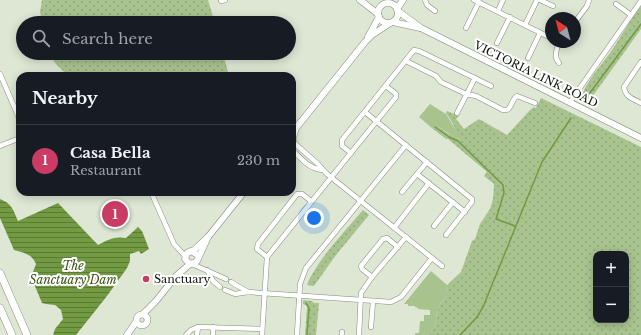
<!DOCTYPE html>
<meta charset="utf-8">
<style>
body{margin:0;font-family:"Libre Baskerville",serif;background:#242831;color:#f1f3f6}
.controls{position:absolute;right:12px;bottom:12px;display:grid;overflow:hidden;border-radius:8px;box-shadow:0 2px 10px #0003}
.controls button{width:36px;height:36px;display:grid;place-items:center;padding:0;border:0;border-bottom:1px solid #363941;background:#171b24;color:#f1f3f6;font:20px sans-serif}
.compass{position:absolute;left:545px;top:12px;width:36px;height:36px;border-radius:50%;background:#171b24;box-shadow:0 2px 10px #0003;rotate:324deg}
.you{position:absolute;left:314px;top:218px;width:14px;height:14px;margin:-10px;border:3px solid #fff;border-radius:50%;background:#1a73e8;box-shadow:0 0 0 6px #1a73e833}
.badge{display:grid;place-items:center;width:26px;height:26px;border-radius:50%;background:#ca3c63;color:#fff;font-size:13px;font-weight:700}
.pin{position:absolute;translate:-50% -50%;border:2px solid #fff;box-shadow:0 1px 4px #0006}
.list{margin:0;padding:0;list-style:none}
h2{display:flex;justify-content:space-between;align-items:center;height:52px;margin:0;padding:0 16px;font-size:17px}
h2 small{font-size:13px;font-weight:400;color:#9ea1a6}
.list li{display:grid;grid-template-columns:26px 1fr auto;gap:12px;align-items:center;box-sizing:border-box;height:72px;padding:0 16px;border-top:1px solid #363941}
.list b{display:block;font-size:15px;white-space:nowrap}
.list p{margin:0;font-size:13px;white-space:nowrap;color:#9ea1a6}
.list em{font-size:13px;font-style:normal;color:#9ea1a6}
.icon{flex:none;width:22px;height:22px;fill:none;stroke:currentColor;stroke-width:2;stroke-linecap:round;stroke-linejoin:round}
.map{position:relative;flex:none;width:641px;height:335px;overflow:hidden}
.search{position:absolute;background:#171b24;box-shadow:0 2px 10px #0003;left:16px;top:16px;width:280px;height:44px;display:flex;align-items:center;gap:10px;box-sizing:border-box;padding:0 14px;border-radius:22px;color:#9ea1a6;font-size:15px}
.panel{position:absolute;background:#171b24;box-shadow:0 2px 10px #0003;left:16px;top:72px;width:280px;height:124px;border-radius:12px}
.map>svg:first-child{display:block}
</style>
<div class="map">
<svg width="641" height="335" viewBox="0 0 641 335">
<defs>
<pattern id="grass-dots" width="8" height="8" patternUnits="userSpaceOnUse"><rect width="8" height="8" fill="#a9c38f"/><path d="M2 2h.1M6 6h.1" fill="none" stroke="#90a77a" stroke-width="1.8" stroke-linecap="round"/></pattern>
<pattern id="water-rules" width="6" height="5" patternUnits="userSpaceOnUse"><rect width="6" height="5" fill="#729a43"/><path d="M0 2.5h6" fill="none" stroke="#5c7c36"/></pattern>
</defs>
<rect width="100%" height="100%" fill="#dde7d4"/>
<g fill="url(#grass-dots)" fill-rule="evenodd">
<polygon points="42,0 208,0 215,23 42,23 40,12"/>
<path d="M 641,6 L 641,29 L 587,104 L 581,100 C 584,83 602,65 612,50 C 622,35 630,20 641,6 Z"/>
<polygon points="50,53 223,53 229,76 68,76 55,63"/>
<path d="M 541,98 L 641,147 L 641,335 L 429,335 L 435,326 L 438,307 L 446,296 L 447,285 L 461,272 L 472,241 L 475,239 L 480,224 L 490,209 L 493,199 L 494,184 L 484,176 L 487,172 L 448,139 L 446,139 L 433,129 L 436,125 L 447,133 L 459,139 L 453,124 L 446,113 L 447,111 L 459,116 L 456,119 L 464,129 L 479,119 L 507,135 L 530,110 L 534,107 L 536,108 ZM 596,254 L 626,254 L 626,320 L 596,320 Z"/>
<path d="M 363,210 L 369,215 L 336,255 L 314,286 L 307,285 C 317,260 345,231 363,210 Z"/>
<polygon points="303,300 312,301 314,303 319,303 316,335 305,335 307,306 303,304"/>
</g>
<g fill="#a9c38f">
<polygon points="430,104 446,114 461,139 454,137 436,125 433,129 419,117"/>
<polygon points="431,271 447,285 446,296 438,307 435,326 429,335 415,335 415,333 419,333 420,321 424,321 424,315 430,315 430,310 418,309 418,308 415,307 415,306 408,306 408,304 404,304"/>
</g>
<path fill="url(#water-rules)" d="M 0,199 C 12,204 13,209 18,221 L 58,203 L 98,245 C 108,240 114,236 126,238 L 138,227 L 142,231 L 149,249 L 141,254 L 139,251 L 130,254 L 130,261 L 127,268 L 107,296 L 76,335 L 53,335 L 55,329 L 63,319 L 61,310 L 55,305 L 46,304 L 42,303 L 32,279 L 33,272 L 36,264 C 32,254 24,253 14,250 L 0,218 Z"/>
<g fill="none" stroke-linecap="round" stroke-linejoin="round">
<g stroke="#729a43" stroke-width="1.5">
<polyline points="584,101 641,24"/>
<polyline points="435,127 449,137 458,141 503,185 504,193 496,219 515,226"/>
<polyline points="306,303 309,308 307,335"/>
<polyline points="460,335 477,317 483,307 542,162 571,118"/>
</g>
<defs>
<g id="street">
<polyline points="425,0 427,5 435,11"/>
<polyline points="474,0 551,38"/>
<polyline points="540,0 553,6"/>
<polyline points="221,1 225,0"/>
<polyline points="616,4 631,15"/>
<polyline points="498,11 503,0"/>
<polyline points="575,22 587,6 589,0"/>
<polyline points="525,25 537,0"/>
<polyline points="466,28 479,2"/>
<polyline points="497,43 510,17"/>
<polyline points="528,58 540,33"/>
<path d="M 406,61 L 436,76 L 441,82 L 466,94 L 476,96 L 503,110 L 507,110 C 512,107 512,99 517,96 L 535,103"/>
<path d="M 641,62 L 624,87 C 625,97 633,99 641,103"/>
<path d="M 559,63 C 553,56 557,50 559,42"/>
<polyline points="0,74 20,120"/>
<polyline points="570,102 641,1"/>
<polyline points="365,112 472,199 472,202 446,235"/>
<polyline points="457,113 475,78"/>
<polyline points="293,142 317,163 327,174 442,266"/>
<polyline points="0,146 20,138"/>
<path d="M 292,150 C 302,159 308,168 322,170"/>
<polyline points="351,153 342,146 342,140 414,50 419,51 491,86"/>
<polyline points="417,174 465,212"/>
<polyline points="151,192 171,237 174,244 185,256"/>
<polyline points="402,192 427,162"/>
<polyline points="434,226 453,202"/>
<polyline points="394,228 429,183"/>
<polyline points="267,257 257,249 258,244 297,194 302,194 311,201"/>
<polyline points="192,264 226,279"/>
<polyline points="207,270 213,281 220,287"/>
<polyline points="372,277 362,269 361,266 383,239 387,238 398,247"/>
<polyline points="231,282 248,292"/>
<polyline points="225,290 235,294 248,292 391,302 401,297 432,258"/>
<polyline points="371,327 373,301"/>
<polyline points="186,335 191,330 198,327 262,329"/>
<polyline points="197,335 198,327"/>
<polyline points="213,335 213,327"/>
<polyline points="262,335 267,257 396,97 396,94 386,86"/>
<polyline points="297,335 300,284 306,268 406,145"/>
<polyline points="342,335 342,332"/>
<polyline points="359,335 361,293 372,277 406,237"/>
</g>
<g id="secondary">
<polyline points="360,0 378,14"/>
<circle cx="388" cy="13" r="10"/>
<polyline points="397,9 403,0"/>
<polyline points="398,11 421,28 641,138"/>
<polyline points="393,22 420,28"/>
<polyline points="368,37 379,17"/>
<polyline points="292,136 293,140 292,144"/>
<polyline points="293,137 296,128 365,42 372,35 390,23"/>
<polyline points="193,251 208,237 244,192"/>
<polyline points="190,264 185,259 187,253 191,251 196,254"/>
<polyline points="143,314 156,301 176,276 190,264 194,263 197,261 208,237"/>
<circle cx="142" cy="320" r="5.5"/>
<polyline points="127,335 136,322"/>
</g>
<g id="primary">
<polyline points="0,273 27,335"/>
<polyline points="0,308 12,335"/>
</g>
</defs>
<use href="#street" stroke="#848d7c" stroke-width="5.5"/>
<use href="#secondary" stroke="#848d7c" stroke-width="7"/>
<use href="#primary" stroke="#848d7c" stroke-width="8"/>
<use href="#street" stroke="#fff" stroke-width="4.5"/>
<use href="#secondary" stroke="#fff" stroke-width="6"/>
<use href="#primary" stroke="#fff" stroke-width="7"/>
</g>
<circle fill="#ca3c63" stroke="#fff" stroke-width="1.5" cx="146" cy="279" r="4"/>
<g text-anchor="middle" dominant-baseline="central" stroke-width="4" stroke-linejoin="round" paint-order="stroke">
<g font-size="11" fill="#11140e" stroke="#fff">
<text transform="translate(536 74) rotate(26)">VICTORIA LINK ROAD</text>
</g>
<g font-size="11" fill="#11140e" stroke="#fff" text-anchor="start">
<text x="154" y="279">Sanctuary</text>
</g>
<g font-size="12" font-style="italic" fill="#385214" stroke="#fff">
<text x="73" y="265">The<tspan x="73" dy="14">Sanctuary Dam</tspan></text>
</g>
</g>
</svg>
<div class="controls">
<button>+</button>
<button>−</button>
</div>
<svg class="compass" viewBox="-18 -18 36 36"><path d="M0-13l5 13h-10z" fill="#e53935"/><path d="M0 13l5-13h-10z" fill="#9ea1a6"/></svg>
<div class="you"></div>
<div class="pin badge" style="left:115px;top:214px">1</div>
<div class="search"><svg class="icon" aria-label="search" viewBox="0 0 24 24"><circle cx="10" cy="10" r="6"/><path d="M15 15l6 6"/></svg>Search here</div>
<section class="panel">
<h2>Nearby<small></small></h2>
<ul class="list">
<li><span class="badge">1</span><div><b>Casa Bella</b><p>Restaurant</p></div><em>230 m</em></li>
</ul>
</section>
</div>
